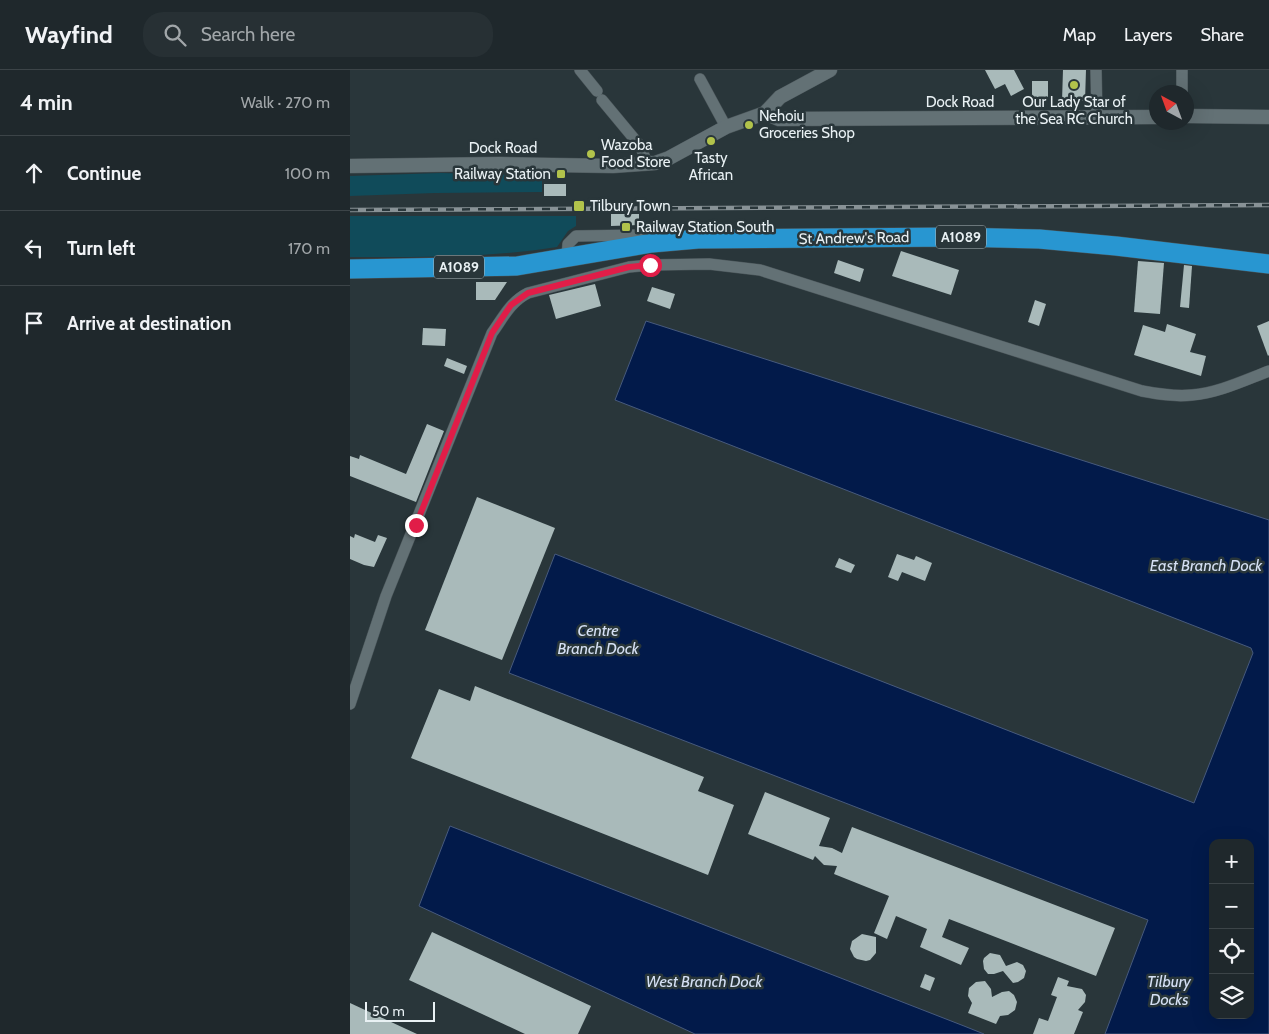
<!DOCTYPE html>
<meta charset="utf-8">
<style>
body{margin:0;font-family:Cabin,sans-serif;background:#273034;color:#f1f3f6}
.controls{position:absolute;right:15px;bottom:15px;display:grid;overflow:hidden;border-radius:10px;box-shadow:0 5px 20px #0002}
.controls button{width:45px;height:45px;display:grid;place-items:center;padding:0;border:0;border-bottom:1px solid #3c4448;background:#1f282c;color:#f1f3f6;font:25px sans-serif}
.compass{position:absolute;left:799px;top:15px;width:45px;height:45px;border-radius:50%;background:#1f282c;box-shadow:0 5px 20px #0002;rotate:319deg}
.scale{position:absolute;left:15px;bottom:12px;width:70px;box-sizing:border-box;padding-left:5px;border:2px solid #e9f1f4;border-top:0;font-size:14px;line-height:18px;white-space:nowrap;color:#e9f1f4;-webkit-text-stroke:4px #29363a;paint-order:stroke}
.stop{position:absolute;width:15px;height:15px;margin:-11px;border:4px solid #e11d48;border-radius:50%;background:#fff}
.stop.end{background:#e11d48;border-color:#fff;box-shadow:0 1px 5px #0008}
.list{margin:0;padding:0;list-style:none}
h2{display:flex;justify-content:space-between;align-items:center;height:65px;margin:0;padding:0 20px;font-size:21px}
h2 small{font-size:16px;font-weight:400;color:#a1a6a9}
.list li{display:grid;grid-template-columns:32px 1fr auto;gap:15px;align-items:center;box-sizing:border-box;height:75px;padding:0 20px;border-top:1px solid #3c4448}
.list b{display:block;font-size:19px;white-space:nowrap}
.list em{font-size:16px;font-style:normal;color:#a1a6a9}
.icon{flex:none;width:28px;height:28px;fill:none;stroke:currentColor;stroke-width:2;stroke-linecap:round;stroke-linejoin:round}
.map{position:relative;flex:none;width:919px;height:964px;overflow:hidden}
header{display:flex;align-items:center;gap:30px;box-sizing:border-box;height:70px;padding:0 25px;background:#1f282c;border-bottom:1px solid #3c4448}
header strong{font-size:24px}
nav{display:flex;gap:28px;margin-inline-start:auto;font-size:18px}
.search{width:350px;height:45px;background:#273034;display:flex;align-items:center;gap:12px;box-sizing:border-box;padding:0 18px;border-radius:20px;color:#a1a6a9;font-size:19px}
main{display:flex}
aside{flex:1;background:#1f282c}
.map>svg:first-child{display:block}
</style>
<header>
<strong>Wayfind</strong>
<div class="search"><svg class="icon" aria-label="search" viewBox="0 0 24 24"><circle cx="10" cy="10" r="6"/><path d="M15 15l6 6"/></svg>Search here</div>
<nav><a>Map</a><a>Layers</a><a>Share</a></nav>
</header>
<main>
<aside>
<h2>4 min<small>Walk · 270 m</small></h2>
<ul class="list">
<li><svg class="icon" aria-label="ahead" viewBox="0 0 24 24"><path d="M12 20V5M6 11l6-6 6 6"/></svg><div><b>Continue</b></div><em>100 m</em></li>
<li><svg class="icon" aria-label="left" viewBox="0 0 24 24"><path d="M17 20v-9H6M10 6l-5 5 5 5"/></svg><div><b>Turn left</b></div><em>170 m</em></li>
<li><svg class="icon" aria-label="arrive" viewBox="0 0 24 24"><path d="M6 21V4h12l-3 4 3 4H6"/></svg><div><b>Arrive at destination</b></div></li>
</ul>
</aside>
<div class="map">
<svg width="919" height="964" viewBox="0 0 919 964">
<rect width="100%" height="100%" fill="#29363a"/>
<g fill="#104b5a">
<polygon points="91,103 192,106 192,122 85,123 0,126 0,106"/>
<path d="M 0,146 L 226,146 L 226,156 L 218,161 L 207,177 C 139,188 69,187 0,187 Z"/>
</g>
<g fill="#021a4a" stroke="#475a7d" fill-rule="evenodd">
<path d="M 296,251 L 919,450 L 919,964 L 755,964 L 798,850 L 159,603 L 205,484 L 844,733 L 903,583 L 901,578 L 265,330 ZM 863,773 L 900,773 L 900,945 L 863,945 Z"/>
<polygon points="100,756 614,956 634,964 345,964 69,836"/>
</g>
<g fill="#a9baba">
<polygon points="635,0 664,0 674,19 661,26 655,14 645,19"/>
<polygon points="713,0 736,0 735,31 712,31"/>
<polygon points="682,11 698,11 698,29 682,30"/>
<rect x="194" y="114" width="22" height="12"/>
<polygon points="261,144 289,144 289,155 261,156"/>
<polygon points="551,181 609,200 601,225 542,206"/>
<polygon points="488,190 514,199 510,212 484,203"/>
<polygon points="788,191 814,193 810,244 784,242"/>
<polygon points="834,195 842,196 839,238 830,237"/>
<polygon points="126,212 157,212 145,230 126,230"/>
<polygon points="245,214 251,236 206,249 199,225"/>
<polygon points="302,217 325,224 320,239 297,231"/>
<polygon points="685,230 696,234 689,256 678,252"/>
<polygon points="919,251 919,285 918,286 907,256"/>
<polygon points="817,254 846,264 840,282 856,286 851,306 784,285 793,255 815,262"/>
<polygon points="73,258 96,259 95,276 72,275"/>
<polygon points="97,288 117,296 114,304 94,296"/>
<polygon points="77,354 94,361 66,432 0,406 0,386 9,389 10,385 56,404"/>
<polygon points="127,427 205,458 152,590 75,560"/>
<polygon points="5,464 25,472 28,465 37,468 24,497 14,495 0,489 0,466 4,468"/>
<polygon points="547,484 564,490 566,486 582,493 575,511 552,502 548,511 538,507"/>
<polygon points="489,488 505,495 501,503 485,497"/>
<polygon points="125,616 354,707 348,721 384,735 358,805 61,688 89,619 120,631"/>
<polygon points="415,722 480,748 469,776 482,778 492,783 502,757 765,858 746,906 599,849 592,867 619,878 611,895 570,877 577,859 546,846 537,869 524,863 539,826 484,804 487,796 474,795 465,786 463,790 398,764"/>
<polygon points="82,862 241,936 228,964 175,964 59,910"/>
<polygon points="512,864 526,867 526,883 520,890 516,891 507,889 504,887 500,879 502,871"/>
<polygon points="640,883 650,885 656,896 667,892 673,895 676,901 674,908 668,912 663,913 653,901 644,904 638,904 634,899 633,891 634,888"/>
<polygon points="575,904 585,908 580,921 570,917"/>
<polygon points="708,907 719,911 717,916 732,919 736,925 735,932 728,940 733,942 724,964 683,964 689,948 698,951 707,927 701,925"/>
<polygon points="635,911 641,919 642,927 652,922 659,921 664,925 667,932 665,940 658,945 650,946 646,954 618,943 622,933 618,926 619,918 626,912"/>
<polygon points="0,933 67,964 0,964"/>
</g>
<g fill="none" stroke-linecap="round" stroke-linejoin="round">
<defs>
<g id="minor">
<polyline points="230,0 247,21"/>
<polyline points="746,0 747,48"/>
<polyline points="350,9 376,57"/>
<polyline points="832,22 832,0"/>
<polyline points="252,30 291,77 297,94"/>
<polyline points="217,187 218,174 226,166 291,165 301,167 302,173"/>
<path d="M 0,634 L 36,526 L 142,263 C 153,248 160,232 178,223 L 279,197 L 300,195 L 359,194 L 410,200 L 792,321 C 808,324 825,327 842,325 C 868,323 895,310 919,301"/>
</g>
<g id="tertiary">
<polyline points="415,43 429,49 806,47"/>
<polyline points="836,46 919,47"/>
<polyline points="0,96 150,94 263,96 305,93 319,88 376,57 415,43 430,27 480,0"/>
</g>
<polyline id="trunk" points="0,199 167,196 302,173 348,169 607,167 689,169 766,176 919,194"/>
</defs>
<use href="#minor" stroke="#495458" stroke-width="12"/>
<use href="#tertiary" stroke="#495458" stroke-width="15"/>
<use href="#trunk" stroke="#495458" stroke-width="20"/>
<use href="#minor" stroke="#637175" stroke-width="11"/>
<use href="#tertiary" stroke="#637175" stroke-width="14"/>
<use href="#trunk" stroke="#2896d1" stroke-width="19"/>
<defs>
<polyline id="rail" points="0,140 919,135"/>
</defs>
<use href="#rail" stroke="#889296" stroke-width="4.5"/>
<use href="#rail" stroke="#29363a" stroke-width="2.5" stroke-dasharray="8" stroke-linecap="butt"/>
</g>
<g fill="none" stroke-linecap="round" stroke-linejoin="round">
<polyline stroke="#e11d48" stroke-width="6" points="66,455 142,263 161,235 178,223 279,197 300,195"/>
</g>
<g fill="#b2c34b" stroke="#29363a" stroke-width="2">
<circle cx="724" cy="15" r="5"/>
<circle cx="399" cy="55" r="5"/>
<circle cx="361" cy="71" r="5"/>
<circle cx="241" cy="84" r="5"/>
<rect x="206" y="99" width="10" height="10" rx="2.5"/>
<rect x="223" y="130" width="12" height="12" rx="2.5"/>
<rect x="271" y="152" width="10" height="10" rx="2.5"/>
</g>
<g text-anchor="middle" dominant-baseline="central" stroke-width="5" stroke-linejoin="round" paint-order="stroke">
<g fill="#29363a" stroke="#afb9bc" stroke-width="1">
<rect x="586" y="155.5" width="50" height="23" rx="4"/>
<rect x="84" y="185.5" width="50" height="23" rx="4"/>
</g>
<g font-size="14" font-weight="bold" fill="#e9f1f4">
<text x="611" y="167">A1089</text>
<text x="109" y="197">A1089</text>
</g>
<g font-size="15" fill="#e9f1f4" stroke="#29363a">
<text x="610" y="32">Dock Road</text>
<text x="153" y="78">Dock Road</text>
<text transform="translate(504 168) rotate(-1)">St Andrew's Road</text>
</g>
<g font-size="15" fill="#e9f1f4" stroke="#29363a" text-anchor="start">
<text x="724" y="32" text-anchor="middle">Our Lady Star of<tspan x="724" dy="17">the Sea RC Church</tspan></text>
<text x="409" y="46">Nehoiu<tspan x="409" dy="17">Groceries Shop</tspan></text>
<text x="251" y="75">Wazoba<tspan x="251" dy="17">Food Store</tspan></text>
<text x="361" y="88" text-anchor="middle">Tasty<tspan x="361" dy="17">African</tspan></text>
<text x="201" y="104" text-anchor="end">Railway Station</text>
<text x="240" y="136">Tilbury Town</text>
<text x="286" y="157">Railway Station South</text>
</g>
<g font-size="16" font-style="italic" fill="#d5e0f4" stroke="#29363a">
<text x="856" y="495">East Branch Dock</text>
<text x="248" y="560">Centre<tspan x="248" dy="18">Branch Dock</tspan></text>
<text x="354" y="911">West Branch Dock</text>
<text x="819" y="911">Tilbury<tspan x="819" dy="18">Docks</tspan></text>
</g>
</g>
</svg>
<div class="controls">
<button>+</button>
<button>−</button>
<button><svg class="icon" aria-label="locate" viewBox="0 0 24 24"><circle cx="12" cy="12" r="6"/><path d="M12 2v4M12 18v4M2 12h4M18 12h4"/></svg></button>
<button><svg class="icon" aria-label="layers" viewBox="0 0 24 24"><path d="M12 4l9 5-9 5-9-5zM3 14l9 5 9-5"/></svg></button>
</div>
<svg class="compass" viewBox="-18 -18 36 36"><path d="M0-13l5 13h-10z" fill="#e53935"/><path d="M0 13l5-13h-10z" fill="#a1a6a9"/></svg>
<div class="scale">50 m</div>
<div class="stop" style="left:300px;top:195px"></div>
<div class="stop end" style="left:66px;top:455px"></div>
</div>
</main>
